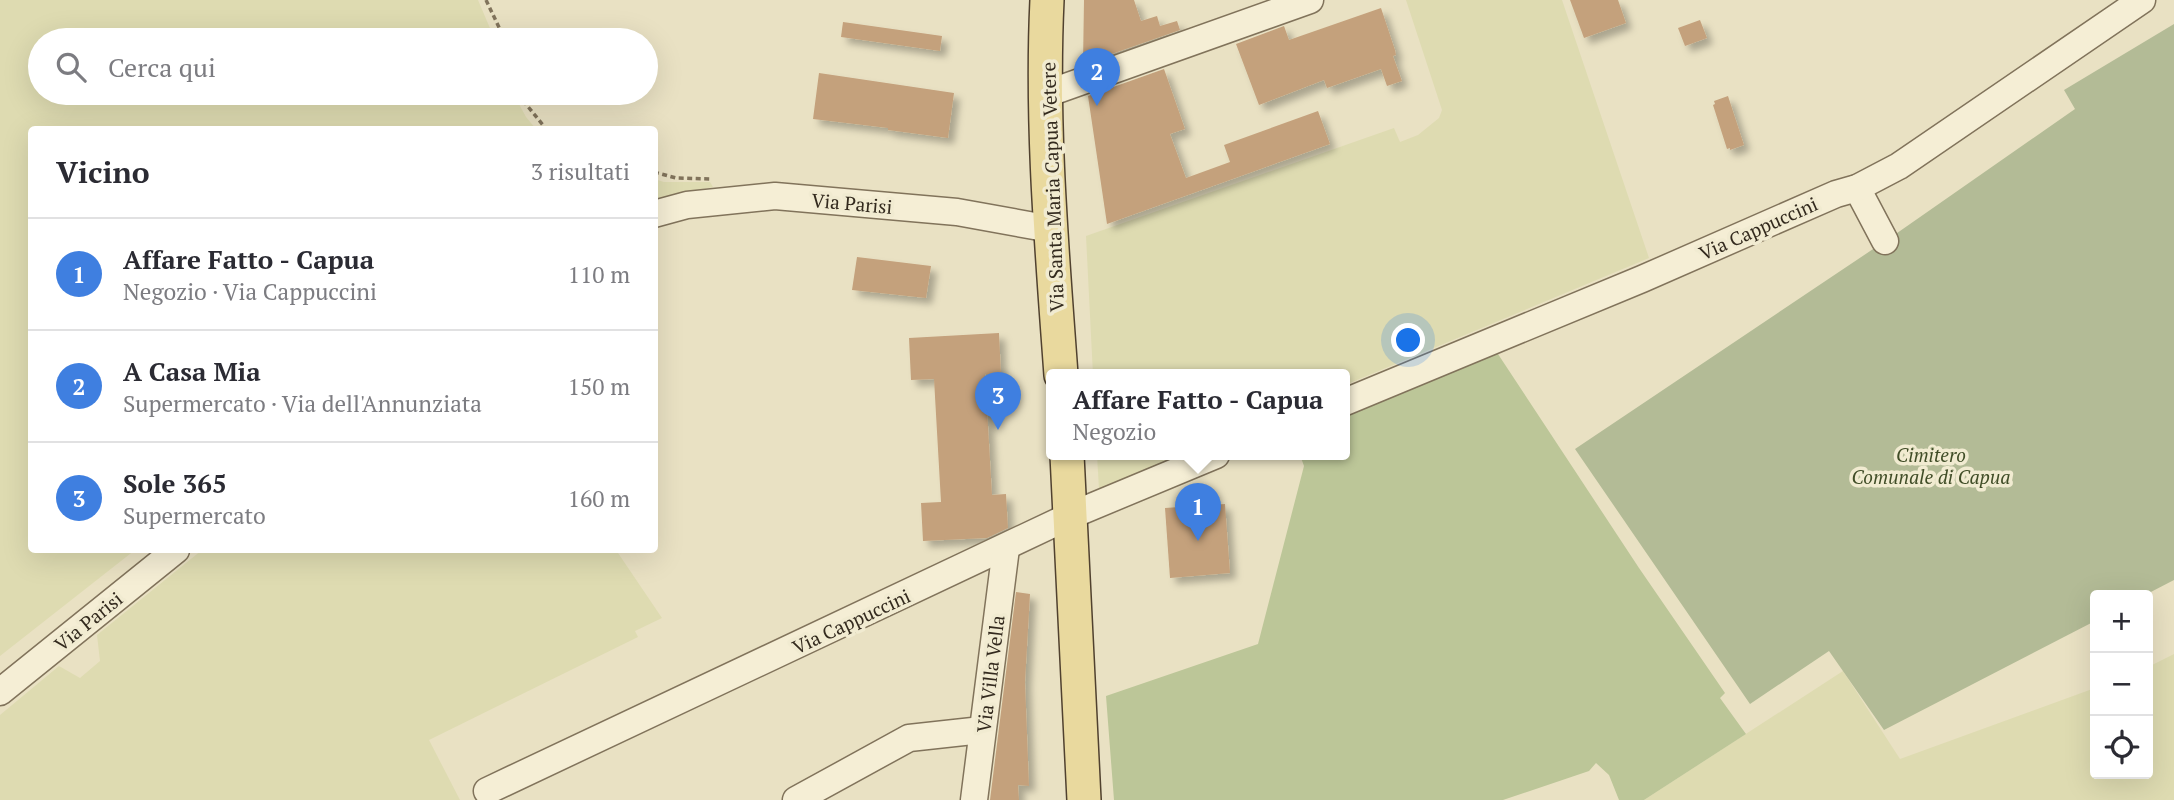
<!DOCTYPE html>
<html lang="it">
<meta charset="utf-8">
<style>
body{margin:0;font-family:"PT Serif",serif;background:#f2f2f3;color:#2b2b33}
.controls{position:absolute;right:21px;bottom:21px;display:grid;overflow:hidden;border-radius:7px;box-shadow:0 7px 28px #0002}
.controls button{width:63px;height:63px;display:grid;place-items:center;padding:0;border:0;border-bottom:2px solid #e1e1e2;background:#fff;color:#2b2b33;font:35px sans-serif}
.you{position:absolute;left:1409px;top:341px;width:24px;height:24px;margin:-18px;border:5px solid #fff;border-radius:50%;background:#1a73e8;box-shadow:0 0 0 10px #1a73e833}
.badge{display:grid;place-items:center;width:46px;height:46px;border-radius:50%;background:#0b8043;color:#fff;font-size:23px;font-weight:700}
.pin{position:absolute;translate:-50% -58px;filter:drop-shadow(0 2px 4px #0008)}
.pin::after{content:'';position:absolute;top:37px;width:24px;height:21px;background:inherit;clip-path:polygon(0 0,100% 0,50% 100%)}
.popup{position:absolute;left:1046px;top:369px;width:304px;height:91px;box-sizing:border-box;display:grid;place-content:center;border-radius:7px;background:#fff;filter:drop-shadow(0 2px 5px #0005);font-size:23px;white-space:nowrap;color:#7c7c81}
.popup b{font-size:26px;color:#2b2b33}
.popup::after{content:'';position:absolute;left:50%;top:100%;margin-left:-14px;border:14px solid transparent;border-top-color:#fff}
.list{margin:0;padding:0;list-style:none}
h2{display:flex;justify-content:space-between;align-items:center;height:91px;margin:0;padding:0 28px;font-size:30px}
h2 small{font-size:23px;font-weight:400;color:#7c7c81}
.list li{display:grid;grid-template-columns:46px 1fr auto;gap:21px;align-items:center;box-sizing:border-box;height:112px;padding:0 28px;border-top:2px solid #e1e1e2}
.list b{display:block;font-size:26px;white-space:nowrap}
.list p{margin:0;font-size:23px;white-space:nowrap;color:#7c7c81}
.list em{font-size:23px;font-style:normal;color:#7c7c81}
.icon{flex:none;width:38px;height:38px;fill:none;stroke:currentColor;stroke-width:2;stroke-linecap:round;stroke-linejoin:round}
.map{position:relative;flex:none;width:2174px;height:800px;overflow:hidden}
.search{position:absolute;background:#fff;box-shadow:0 7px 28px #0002;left:28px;top:28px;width:630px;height:77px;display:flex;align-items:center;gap:18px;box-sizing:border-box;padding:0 24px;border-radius:38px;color:#7c7c81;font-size:26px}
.panel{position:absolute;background:#fff;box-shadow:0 7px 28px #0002;left:28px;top:126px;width:630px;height:427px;border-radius:7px}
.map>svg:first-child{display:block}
</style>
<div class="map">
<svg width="2174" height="800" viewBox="0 0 2174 800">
<defs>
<filter id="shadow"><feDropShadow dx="6" dy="6" stdDeviation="3.5" flood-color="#0004"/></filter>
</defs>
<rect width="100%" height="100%" fill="#e9e1c3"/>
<g fill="#dedbb1">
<polygon points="0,0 478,0 495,40 40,40 40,93 513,93 526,117 536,129 32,130 32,550 135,550 0,656"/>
<polygon points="1406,0 1562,0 1649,258 1345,385 1345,375 1093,375 1086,236 1394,128 1400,142 1418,135 1439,118 1442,110"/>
<polygon points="654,179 664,182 710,182 713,187 655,200"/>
<polygon points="1097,455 1179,455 1099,489"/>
<polygon points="202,550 616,550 662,618 635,631 638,637 429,740 460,800 0,800 0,715 59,666 80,678 100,661 97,635"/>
<polygon points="2174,654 2174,800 1644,800 1843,671 1900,759 2095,688 2095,774 2148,774 2148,667"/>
</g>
<polygon fill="#bcc698" points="1496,351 1639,568 1725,693 1720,698 1746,734 1644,800 1619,800 1609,775 1596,763 1589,771 1503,800 1114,800 1106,696 1258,644 1304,466 1300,455 1345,455 1345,415"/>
<polygon fill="#b3bb96" points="2174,24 2174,580 2145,595 2095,595 2095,621 1884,730 1829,651 1750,704 1575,449 1900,231 2075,109 2064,90"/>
<g fill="#c4a17c" filter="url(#shadow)">
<polygon points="1084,0 1134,0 1141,21 1157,16 1160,26 1177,21 1180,30 1083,64"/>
<polygon points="1570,0 1618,0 1626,23 1584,38"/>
<polygon points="1381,8 1395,50 1396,55 1393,56 1402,81 1387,86 1381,69 1327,88 1324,80 1259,105 1236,44 1284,26 1289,40"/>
<polygon points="1700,20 1707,38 1685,46 1678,28"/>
<polygon points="843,22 942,36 940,51 841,37"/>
<polygon points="1164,69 1185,129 1170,134 1186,178 1230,162 1224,145 1318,111 1330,144 1107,224 1088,96"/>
<polygon points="819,73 954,93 948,138 888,130 888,128 813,119"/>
<polygon points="1728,96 1744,145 1730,150 1730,148 1727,149 1713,105 1715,104 1714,101"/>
<polygon points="857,257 931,266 926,298 852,290"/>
<polygon points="999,333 1001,374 985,374 992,495 1006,494 1008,528 987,538 923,541 921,503 941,502 934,379 911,380 909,338"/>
<polygon points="1225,504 1230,573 1170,578 1165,508"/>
<polygon points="1016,592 1030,594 1025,682 1029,786 1018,785 1019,800 990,800"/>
</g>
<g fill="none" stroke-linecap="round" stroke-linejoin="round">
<defs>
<g id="minor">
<polyline points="1046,94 1310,0"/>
<polyline points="1857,188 1885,241"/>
<polyline points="654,214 687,205 775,196 957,212 1051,229"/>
<polyline points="1345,402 1642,279 1836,194 1857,188 1899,166 2142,0"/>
<polyline points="0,692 176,550"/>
<polyline points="487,791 1072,515 1216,455"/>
<polyline points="796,800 909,738 982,730"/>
<polyline points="974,800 1006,548"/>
</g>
<g id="major">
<path d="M 1047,0 C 1041,125 1052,250 1061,375"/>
<polyline points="1067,455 1084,800"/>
</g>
</defs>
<use href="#minor" stroke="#81735b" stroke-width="29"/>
<use href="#major" stroke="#50412f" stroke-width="36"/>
<g stroke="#81735b" stroke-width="3.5" stroke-dasharray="5 3.5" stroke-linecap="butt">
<polyline points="486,0 505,40"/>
<polyline points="520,93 521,98 547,130"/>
<polyline points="654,172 676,178 711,179"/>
</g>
<use href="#minor" stroke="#f5eed5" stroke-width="26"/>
<use href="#major" stroke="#e9d99e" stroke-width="33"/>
</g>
<g text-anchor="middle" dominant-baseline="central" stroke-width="7" stroke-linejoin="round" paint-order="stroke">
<g font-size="19" fill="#332a1e" stroke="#f1ebd1">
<text transform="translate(1052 187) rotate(-92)">Via Santa Maria Capua Vetere</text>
<text transform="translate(852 203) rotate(5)">Via Parisi</text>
<text transform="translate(1758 228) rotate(-24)">Via Cappuccini</text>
<text transform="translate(88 621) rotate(-39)">Via Parisi</text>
<text transform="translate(851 621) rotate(-25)">Via Cappuccini</text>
<text transform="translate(990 674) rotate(-83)">Via Villa Vella</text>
</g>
<g font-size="19" font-style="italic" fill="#404d27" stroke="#f1ebd1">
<text x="1931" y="454">Cimitero<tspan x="1931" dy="22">Comunale di Capua</tspan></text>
</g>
</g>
</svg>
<div class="controls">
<button>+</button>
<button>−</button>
<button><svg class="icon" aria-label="locate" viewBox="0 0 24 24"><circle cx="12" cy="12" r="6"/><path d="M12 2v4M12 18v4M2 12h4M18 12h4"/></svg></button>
</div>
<div class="you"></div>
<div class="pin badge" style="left:1198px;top:541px;background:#3f7fe0">1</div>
<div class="popup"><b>Affare Fatto - Capua</b>Negozio</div>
<div class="pin badge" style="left:1097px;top:106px;background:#3f7fe0">2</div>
<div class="pin badge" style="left:998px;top:430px;background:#3f7fe0">3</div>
<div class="search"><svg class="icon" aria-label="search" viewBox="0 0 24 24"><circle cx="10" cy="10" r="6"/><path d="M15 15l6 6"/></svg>Cerca qui</div>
<section class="panel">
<h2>Vicino<small>3 risultati</small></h2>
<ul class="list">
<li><span class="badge" style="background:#3f7fe0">1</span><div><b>Affare Fatto - Capua</b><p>Negozio · Via Cappuccini</p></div><em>110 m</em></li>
<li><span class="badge" style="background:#3f7fe0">2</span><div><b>A Casa Mia</b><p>Supermercato · Via dell'Annunziata</p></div><em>150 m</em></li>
<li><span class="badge" style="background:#3f7fe0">3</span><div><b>Sole 365</b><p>Supermercato</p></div><em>160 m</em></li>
</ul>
</section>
</div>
